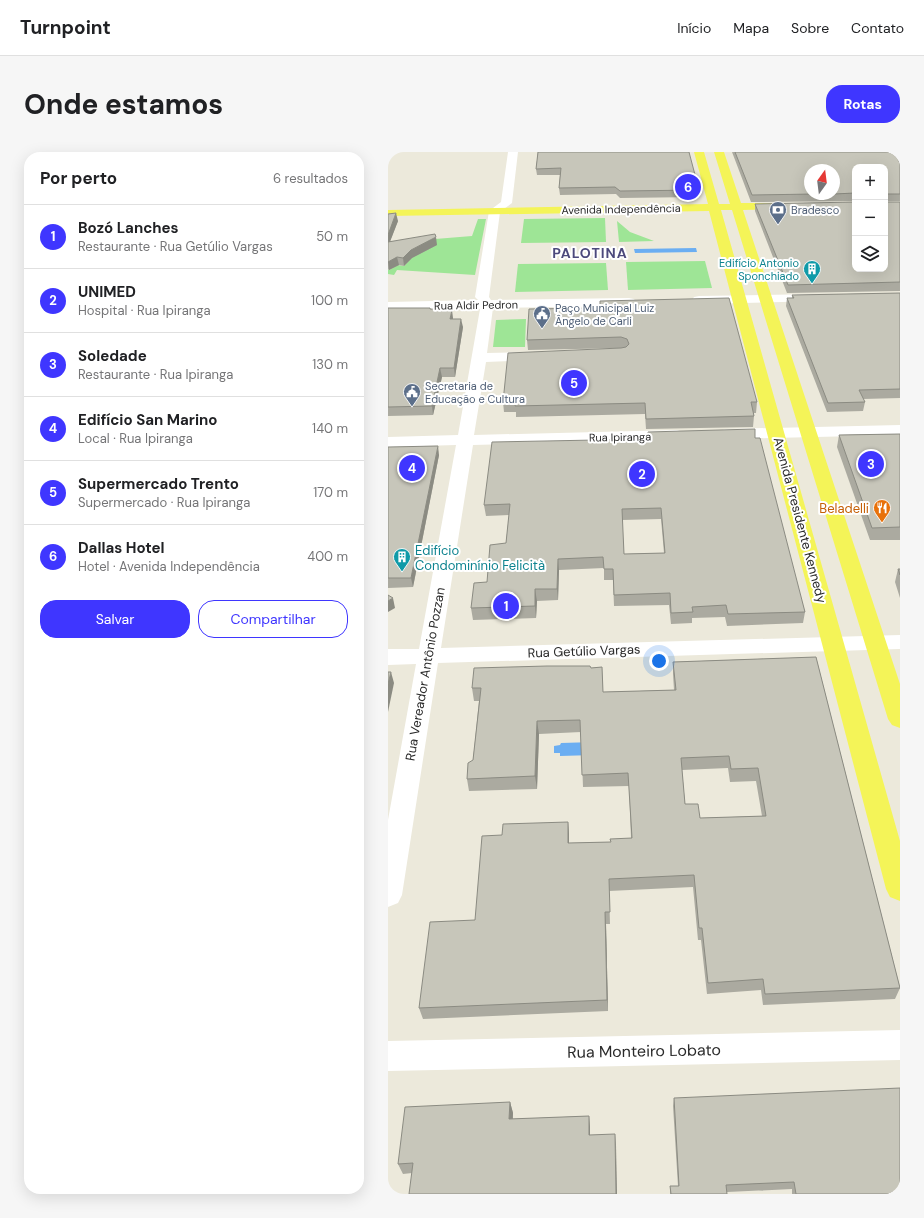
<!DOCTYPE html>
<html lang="pt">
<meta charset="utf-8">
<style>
body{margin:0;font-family:"DM Sans",sans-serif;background:#f6f6f6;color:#202124}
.controls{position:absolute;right:12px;top:12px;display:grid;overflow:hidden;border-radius:8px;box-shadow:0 4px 16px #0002}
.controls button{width:36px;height:36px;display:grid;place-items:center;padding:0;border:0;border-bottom:1px solid #e0e0e0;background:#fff;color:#202124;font:20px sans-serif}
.compass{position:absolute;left:416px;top:12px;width:36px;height:36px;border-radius:50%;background:#fff;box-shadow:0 4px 16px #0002;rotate:14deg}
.you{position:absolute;left:271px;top:509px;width:14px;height:14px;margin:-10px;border:3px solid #fff;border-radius:50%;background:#1a73e8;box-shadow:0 0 0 6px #1a73e833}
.badge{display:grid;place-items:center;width:26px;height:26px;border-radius:50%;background:#3f36ff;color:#fff;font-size:13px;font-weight:700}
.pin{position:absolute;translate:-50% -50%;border:2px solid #fff;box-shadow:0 1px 4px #0006}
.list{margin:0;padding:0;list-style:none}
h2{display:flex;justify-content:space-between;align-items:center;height:52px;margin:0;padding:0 16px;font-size:17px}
h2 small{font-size:13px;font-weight:400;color:#757577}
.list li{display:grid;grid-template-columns:26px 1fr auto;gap:12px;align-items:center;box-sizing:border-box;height:64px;padding:0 16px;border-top:1px solid #e0e0e0}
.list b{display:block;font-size:15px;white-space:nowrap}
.list p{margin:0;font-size:13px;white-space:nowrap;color:#757577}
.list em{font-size:13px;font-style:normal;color:#757577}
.actions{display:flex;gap:8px;padding:12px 16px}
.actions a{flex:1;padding:9px 0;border:1px solid #3f36ff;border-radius:16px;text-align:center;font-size:14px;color:#3f36ff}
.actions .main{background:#3f36ff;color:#fff}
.icon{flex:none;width:22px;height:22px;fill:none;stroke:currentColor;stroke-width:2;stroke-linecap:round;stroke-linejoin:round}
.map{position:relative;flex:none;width:512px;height:1042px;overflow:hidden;border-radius:16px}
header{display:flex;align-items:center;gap:24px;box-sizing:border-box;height:56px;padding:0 20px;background:#fff;border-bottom:1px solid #e0e0e0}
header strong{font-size:19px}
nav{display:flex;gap:22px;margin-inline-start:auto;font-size:14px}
.intro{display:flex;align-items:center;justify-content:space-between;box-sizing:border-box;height:96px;padding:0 24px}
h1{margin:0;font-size:28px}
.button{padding:10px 18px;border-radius:16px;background:#3f36ff;color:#fff;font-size:14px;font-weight:700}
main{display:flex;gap:24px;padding:0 24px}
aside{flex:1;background:#fff;border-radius:16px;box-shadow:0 4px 16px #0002}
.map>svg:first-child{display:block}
</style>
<header>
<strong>Turnpoint</strong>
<nav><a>Início</a><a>Mapa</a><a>Sobre</a><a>Contato</a></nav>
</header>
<div class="intro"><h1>Onde estamos</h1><a class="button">Rotas</a></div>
<main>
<aside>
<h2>Por perto<small>6 resultados</small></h2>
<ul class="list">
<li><span class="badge">1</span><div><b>Bozó Lanches</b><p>Restaurante · Rua Getúlio Vargas</p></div><em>50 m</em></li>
<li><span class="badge">2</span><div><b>UNIMED</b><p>Hospital · Rua Ipiranga</p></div><em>100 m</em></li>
<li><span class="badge">3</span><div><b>Soledade</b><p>Restaurante · Rua Ipiranga</p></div><em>130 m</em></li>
<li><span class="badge">4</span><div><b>Edifício San Marino</b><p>Local · Rua Ipiranga</p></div><em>140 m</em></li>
<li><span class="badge">5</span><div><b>Supermercado Trento</b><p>Supermercado · Rua Ipiranga</p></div><em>170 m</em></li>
<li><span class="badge">6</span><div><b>Dallas Hotel</b><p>Hotel · Avenida Independência</p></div><em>400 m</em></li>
</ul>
<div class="actions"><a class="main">Salvar</a><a>Compartilhar</a></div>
</aside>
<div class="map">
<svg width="512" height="1042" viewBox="0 0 512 1042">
<rect width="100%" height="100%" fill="#ece9db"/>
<g fill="#9ee596">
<polygon points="217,66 218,90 133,91 136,67"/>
<polygon points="90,67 98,67 87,123 9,118 6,123 0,122 0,117 1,118 10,113 16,114 24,105 10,90 84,84"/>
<polygon points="229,69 242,80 266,89 231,90"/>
<polygon points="317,109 324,136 240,138 238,110"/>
<polygon points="218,111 220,138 127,140 130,112"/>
<polygon points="138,167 137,195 105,195 108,168"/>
</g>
<g fill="#6baef2">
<polygon points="308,96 309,100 247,101 246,97"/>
<polygon points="207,590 206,603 172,604 172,601 166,601 166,594 172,593 173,591"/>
</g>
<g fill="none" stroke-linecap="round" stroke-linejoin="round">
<g fill="#fff" fill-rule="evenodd">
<polygon points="120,0 130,0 124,51 112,60 101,145 103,148 241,146 246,147 248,150 246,153 241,154 105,156 99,201 150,200 155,201 157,204 155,207 150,208 98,210 86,283 289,278 295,280 297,283 295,286 289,288 85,293 53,496 512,483 512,497 50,511 14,743 10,751 0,755 0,668 28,512 0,513 0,497 31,497 68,293 0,295 0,285 70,283 92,157 0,158 0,150 90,148 87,145 101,59 113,50"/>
<polygon points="429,142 434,143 436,146 434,149 311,152 306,151 304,148 306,145 311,144"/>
<polygon points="512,273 512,283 337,287 331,285 329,282 331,279 337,277"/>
<polygon points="512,878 512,908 0,919 0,889"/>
</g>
<polygon fill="#f4f458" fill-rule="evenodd" points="306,0 316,0 331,52 342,52 326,0 336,0 353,51 397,51 403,54 397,57 355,58 512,532 512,576 504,573 500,567 344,58 333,58 512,689 512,749 502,745 498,737 321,59 0,64 0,58 320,52"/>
</g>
<g fill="#abaaa0" fill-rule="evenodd">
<polygon points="150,0 311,38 310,45 232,46 228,42 172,43 171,36 172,23 149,23 148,17"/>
<path d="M 344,0 L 512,0 L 512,49 L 497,49 L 497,50 L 512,50 L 512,139 L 399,141 L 367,59 L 367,52 L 497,117 L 467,15 L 467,49 L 363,50 ZM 446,18 L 446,42 L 422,42 Z"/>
<polygon points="0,62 10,69 2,89 49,93 24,106 16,114 11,113 1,118 0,117"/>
<polygon points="512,141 512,246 475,247 477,250 475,259 439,260 398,154 399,146 404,146 404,143"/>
<polygon points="0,156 42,157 65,166 65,167 75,175 67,225 54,225 45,263 0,264"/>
<polygon points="212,156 369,250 368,261 366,261 366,264 365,275 258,277 257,262 128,265 128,260 116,260 115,250 235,196 140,198 139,188"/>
<path d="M 260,280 L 367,286 L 417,460 L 415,471 L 339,474 L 337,465 L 304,466 L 304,471 L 283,472 L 281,453 L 226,454 L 225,428 L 216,428 L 216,416 L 171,418 L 170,448 L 149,449 L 148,466 L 85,468 L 83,456 L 99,430 L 118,391 L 121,363 L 98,364 L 96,353 L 260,287 ZM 273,367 L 276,401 L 236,402 L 234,368 Z"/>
<polygon points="512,282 512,388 482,388 449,295 451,283"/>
<polygon points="0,295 51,303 25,435 0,436"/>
<polygon points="510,417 512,417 512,446 507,430"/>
<path d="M 428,505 L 512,836 L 507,847 L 375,853 L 373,838 L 319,842 L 313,788 L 310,788 L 305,735 L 221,739 L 222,772 L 218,772 L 220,859 L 35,867 L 31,856 L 87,768 L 114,683 L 180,670 L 181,682 L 181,691 L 223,690 L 243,686 L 241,634 L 195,635 L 193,580 L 151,582 L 149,637 L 81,639 L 79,627 L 85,608 L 91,549 L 86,549 L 84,536 L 203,516 L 214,515 L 215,540 L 286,538 L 285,522 L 285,510 ZM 340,616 L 342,630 L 368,629 L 374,664 L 312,666 L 297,652 L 294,618 Z"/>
<polygon points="286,946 512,1042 404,1042 404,1037 339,1040 339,1042 282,1042 282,1034 290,1034 285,954"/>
<polygon points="122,950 125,961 125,967 201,964 202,983 228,993 24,1021 15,1022 10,1012"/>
</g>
<g fill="#8b8b82">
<polygon points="8,61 10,69 0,95 0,83"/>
<polygon points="48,85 49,93 24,106 16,114 15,106 23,98"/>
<polygon points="9,105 11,113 1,118 0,110"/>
<polygon points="64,158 65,166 63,175 62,167"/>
<polygon points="73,167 75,175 67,225 66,216"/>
<polygon points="52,216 54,225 45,263 44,254"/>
<polygon points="50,294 51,303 25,435 23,426"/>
<polygon points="170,407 171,418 170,448 169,437"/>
<polygon points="147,437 149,449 148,466 147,454"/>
<polygon points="5,446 7,456 0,460 0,449"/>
<polygon points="3,520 6,531 0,560 0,532"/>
<polygon points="149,569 151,582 149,637 147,624"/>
<polygon points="180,670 181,682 181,703 180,691"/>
<polygon points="217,760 218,772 220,859 219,848"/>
<polygon points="122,950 125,961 124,978 121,967"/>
<polygon points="201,964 202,975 202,994 201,983"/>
<polygon points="227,982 228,993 229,1042 228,1042"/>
</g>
<g fill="#c7c6ba" stroke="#8b8b82" fill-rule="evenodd">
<polygon points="150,0 301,0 311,38 232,39 227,35 171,36 173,16 148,17"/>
<polygon points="347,0 512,0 512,7 510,8 512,11 512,42 497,42 497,50 512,50 512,130 400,133 367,52 467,50 467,117 497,117 497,15 467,15 467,41 446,42 446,18 422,18 422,42 427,42 364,43"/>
<polygon points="8,61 0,83 0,62"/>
<polygon points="47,82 48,85 23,98 15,106 9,105 0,110 0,90"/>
<polygon points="512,141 512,237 471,238 477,250 440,251 399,146 406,146 404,143"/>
<polygon points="341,146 369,250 363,250 366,264 258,267 257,251 127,254 128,249 115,250 120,201 233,196 238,195 241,192 239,187 233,185 139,188 141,157 212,156 212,149"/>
<polygon points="0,156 42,156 42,157 64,158 62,167 73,167 66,216 52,216 44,254 0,255"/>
<path d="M 367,277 L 367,286 L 372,286 L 417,460 L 340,462 L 338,453 L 304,455 L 305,460 L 283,461 L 282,441 L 226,443 L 225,417 L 216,417 L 215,405 L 170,407 L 169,437 L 147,437 L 147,454 L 83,456 L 86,431 L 99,430 L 102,393 L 118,391 L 122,352 L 96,353 L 104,290 L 261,287 L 260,280 ZM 273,356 L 277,401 L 236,402 L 234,357 Z"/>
<polygon points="512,282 512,375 484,376 451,283"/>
<polygon points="50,294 23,426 0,426 0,295"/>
<polygon points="510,417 512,417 512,423"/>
<polygon points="0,443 5,446 0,449"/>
<path d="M 428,505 L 512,836 L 377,842 L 375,827 L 320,831 L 314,776 L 311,776 L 306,723 L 221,727 L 222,760 L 217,760 L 219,848 L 31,856 L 42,770 L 87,768 L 94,684 L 114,683 L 115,672 L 180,670 L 180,691 L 223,690 L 222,687 L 244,686 L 240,621 L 194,623 L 192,568 L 149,569 L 147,624 L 79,627 L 80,611 L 85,608 L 93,536 L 84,536 L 86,516 L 159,514 L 202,514 L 203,516 L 214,515 L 215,540 L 288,538 L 285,510 ZM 341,604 L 343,617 L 370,616 L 378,664 L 312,666 L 310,652 L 297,652 L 293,606 Z"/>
<polygon points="0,520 3,520 0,532"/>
<polygon points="512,936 512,1042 408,1042 406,1030 338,1033 339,1042 283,1042 282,1034 291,1034 286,946"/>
<polygon points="122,950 121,967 201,964 201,983 227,982 228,1042 21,1042 25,1011 10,1012 17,955"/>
</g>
<defs>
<symbol id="bank-pin" viewBox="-11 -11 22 30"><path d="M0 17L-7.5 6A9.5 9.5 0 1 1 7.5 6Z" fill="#5c6f8a" stroke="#fff"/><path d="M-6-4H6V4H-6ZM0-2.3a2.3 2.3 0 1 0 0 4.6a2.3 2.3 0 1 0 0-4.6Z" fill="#fff"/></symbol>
<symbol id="building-pin" viewBox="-11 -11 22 30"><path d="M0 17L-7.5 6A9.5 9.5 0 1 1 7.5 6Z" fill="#0f9aa8" stroke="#fff"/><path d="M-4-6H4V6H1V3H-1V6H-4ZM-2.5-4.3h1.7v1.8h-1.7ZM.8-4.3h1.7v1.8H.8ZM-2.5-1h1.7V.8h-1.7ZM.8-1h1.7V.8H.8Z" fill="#fff"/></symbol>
<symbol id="civic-pin" viewBox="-11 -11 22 30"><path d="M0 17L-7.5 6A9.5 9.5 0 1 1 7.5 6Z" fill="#5c6f8a" stroke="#fff"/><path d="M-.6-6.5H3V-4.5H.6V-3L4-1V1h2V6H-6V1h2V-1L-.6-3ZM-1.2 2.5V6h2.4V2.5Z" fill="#fff"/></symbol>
<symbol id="restaurant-pin" viewBox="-11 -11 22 30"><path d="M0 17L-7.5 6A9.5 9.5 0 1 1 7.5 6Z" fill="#e8710a" stroke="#fff"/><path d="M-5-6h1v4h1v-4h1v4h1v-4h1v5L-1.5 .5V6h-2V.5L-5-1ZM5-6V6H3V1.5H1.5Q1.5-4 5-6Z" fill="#fff"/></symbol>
</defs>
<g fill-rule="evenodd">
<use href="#bank-pin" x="380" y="48" width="20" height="27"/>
<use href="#building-pin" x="414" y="107" width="20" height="27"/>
<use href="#civic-pin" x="144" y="152" width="20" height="27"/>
<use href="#civic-pin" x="14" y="230" width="20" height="27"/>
<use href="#restaurant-pin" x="484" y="346" width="20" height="27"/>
<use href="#building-pin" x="4" y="395" width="20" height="27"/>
</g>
<g text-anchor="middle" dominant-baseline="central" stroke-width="4" stroke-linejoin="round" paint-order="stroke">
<g font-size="11" fill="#2a2a2a" stroke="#fff">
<text transform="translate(233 57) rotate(-1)">Avenida Independência</text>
<text transform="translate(88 153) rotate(-1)">Rua Aldir Pedron</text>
<text transform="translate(232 285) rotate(-1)">Rua Ipiranga</text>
</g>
<g font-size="11" fill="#4e5e75" stroke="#fff" text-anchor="start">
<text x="403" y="58">Bradesco</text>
<text x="167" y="156">Paço Municipal Luiz<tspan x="167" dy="13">Ângelo de Carli</tspan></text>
<text x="37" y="234">Secretaria de<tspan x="37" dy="13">Educação e Cultura</tspan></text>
</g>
<g font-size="11" fill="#0d838f" stroke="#fff" text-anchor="end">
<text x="411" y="111">Edifício Antonio<tspan x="411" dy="13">Sponchiado</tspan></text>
</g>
<g font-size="13" fill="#c56008" stroke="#fff" text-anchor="end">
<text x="481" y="356">Beladelli</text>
</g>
<g font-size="13" fill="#2a2a2a" stroke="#fff">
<text transform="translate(412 368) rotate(75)">Avenida Presidente Kennedy</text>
<text transform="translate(196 499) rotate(-2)">Rua Getúlio Vargas</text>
<text transform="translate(37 522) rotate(-80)">Rua Vereador Antônio Pozzan</text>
</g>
<g font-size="13" fill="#0d838f" stroke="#fff" text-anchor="start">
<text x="27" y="398">Edifício<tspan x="27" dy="15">Condominínio Felicità</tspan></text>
</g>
<g font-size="14" font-weight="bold" letter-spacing="1" fill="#4c497c" stroke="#fff">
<text x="202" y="101">PALOTINA</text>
</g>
<g font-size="16" fill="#2a2a2a" stroke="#fff">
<text transform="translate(256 899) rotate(-1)">Rua Monteiro Lobato</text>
</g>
</g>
</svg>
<div class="controls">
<button>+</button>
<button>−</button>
<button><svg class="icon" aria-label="layers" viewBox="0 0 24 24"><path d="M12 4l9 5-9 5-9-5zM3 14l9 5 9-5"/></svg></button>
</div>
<svg class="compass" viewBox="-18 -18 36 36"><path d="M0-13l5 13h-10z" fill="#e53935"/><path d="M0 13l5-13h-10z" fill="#757577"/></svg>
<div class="you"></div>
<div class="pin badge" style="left:118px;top:454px">1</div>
<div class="pin badge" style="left:254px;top:322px">2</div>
<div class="pin badge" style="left:483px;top:312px">3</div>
<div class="pin badge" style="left:24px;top:316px">4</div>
<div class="pin badge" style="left:186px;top:231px">5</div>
<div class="pin badge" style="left:300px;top:35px">6</div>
</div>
</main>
